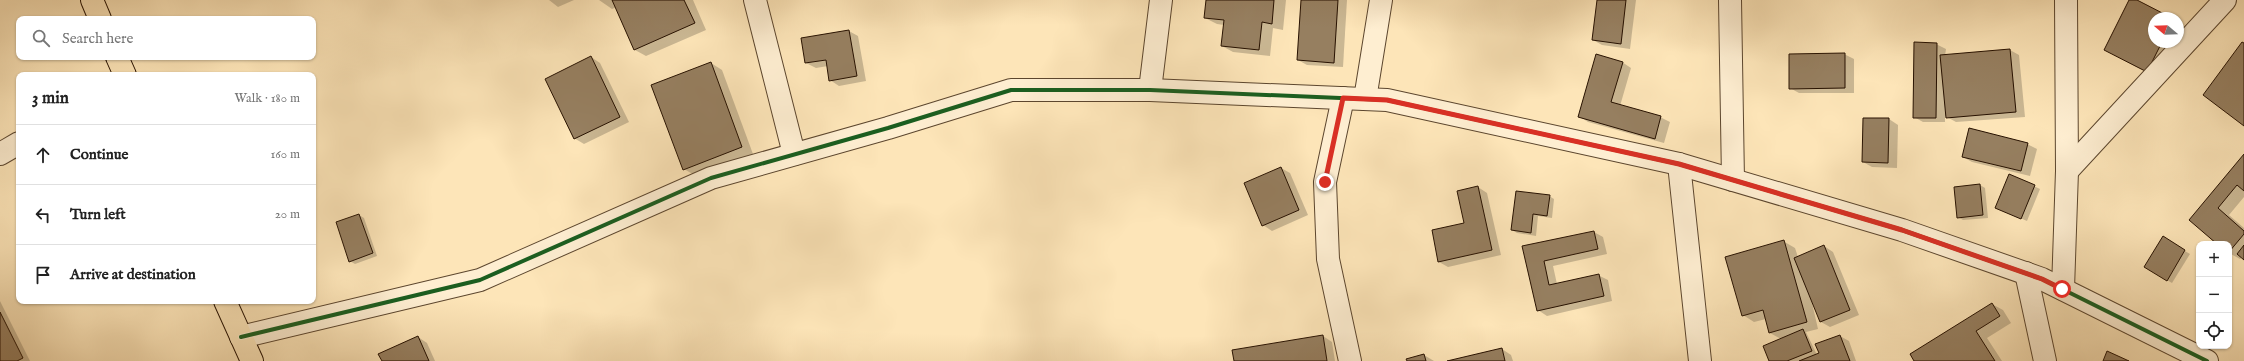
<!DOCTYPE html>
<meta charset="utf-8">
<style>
body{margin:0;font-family:"IM FELL English",serif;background:#f6f6f6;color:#222}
.controls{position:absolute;right:12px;bottom:12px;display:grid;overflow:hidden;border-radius:8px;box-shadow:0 1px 3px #0004}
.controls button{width:36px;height:36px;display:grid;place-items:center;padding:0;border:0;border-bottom:1px solid #e0e0e0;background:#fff;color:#222;font:20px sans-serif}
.compass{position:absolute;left:2148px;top:12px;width:36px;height:36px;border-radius:50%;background:#fff;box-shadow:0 1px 3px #0004;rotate:289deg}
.stop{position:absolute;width:12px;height:12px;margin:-9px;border:3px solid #d93025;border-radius:50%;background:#fff}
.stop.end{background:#d93025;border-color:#fff;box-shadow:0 1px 4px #0008}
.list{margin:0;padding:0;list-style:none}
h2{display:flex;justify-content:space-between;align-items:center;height:52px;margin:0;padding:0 16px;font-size:17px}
h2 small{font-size:13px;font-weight:400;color:#767676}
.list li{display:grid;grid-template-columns:26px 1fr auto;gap:12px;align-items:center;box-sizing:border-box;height:60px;padding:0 16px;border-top:1px solid #e0e0e0}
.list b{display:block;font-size:15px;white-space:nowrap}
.list em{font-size:13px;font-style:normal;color:#767676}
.icon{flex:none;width:22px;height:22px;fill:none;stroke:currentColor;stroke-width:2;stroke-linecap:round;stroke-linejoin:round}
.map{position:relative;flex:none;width:2244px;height:361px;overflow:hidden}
.search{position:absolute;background:#fff;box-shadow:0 1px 3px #0004;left:16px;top:16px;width:300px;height:44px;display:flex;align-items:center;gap:10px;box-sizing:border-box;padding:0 14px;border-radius:8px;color:#767676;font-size:15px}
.panel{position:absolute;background:#fff;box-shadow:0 1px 3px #0004;left:16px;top:72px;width:300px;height:232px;border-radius:8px}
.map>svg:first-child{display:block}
</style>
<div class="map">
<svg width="2244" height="361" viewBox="0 0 2244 361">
<rect width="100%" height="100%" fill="#fde5b8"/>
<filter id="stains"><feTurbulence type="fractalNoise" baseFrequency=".005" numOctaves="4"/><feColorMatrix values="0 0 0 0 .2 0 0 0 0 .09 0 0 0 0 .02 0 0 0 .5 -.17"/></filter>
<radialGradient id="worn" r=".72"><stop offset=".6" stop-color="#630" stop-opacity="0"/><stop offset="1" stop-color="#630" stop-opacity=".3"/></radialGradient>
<g fill="#0003">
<polygon points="549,0 574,0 558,7"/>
<polygon points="599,0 693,0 706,30 646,56 635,50 617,7 612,9"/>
<polygon points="1207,0 1286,0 1283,30 1273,28 1270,56 1233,52 1222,46 1224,25 1217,24 1205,18"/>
<polygon points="1302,0 1347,0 1343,67 1307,65 1298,60"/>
<polygon points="1598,0 1636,0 1630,49 1602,45 1593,40"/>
<polygon points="2131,0 2135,0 2170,18 2154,18 2154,42 2174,42 2156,76 2114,55"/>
<polygon points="2178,22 2183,25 2178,35"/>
<polygon points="849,31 858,36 866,81 839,86 830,80 828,66 816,68 806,63"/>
<polygon points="1936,44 1946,49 1945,56 2010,50 2019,55 2025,117 1956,122 1945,116 1945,122 1923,122 1914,117"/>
<polygon points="1844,54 1854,59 1854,93 1799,93 1790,88"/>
<polygon points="591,57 600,63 629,122 584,144 574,138"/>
<polygon points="1622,62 1631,68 1620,106 1660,117 1670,122 1664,143 1588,122 1579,116"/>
<polygon points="711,63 722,70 753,154 696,176 684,169"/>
<polygon points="1889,119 1898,125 1897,168 1872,167 1863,162"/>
<polygon points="2027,144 2037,149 2030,176 1972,162 1963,157"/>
<polygon points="2244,155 2244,197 2229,215 2244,228 2244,258 2242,257 2240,259 2229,253 2229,244 2219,244 2190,220"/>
<polygon points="1281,168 1290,173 1308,215 1272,231 1263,225"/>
<polygon points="2010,175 2040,189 2027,221 2000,209"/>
<polygon points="1980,185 1985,188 1988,218 1963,220 1958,217"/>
<polygon points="1478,187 1487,193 1501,255 1448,267 1439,262 1465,224"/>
<polygon points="1549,196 1554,199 1552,218 1538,216 1536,236 1517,233 1512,230"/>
<polygon points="359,215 364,218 377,256 355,264 350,261"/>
<polygon points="1594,232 1603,237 1607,254 1553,266 1557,284 1598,275 1608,280 1612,301 1547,316 1538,310 1524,247"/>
<polygon points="2163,238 2190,254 2172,283 2145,267"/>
<polygon points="1783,241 1795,248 1798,257 1824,246 1833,252 1859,315 1830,327 1821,322 1810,294 1818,329 1806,332 1817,355 1840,336 1849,341 1856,361 1770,361 1781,339 1770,333 1766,319 1754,322 1743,315"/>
<polygon points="0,301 30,361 0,361"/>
<polygon points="1992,304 2003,310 2011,323 1987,338 2002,361 1915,361"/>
<polygon points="1323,336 1332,342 1335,361 1235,361"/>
<polygon points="418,337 427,343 435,361 383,361"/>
<polygon points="1502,349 1511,355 1513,361 1452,361"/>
<polygon points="1424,355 1434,361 1408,361"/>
</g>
<g fill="#967f60" stroke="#271100">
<polygon points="612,0 684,0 695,23 634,50"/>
<polygon points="1206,0 1274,0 1272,24 1262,22 1259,50 1221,46 1224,20 1204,18"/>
<polygon points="1301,0 1338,0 1334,63 1297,60"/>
<polygon points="1597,0 1626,0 1621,44 1592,40"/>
<polygon points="2129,0 2137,0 2172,18 2154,18 2154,42 2162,42 2147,72 2104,50"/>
<polygon points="849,30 857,76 829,81 826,60 805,63 801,38"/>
<polygon points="1914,42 1937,43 1936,118 1913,118"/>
<polygon points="2242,42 2244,43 2244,126 2203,95"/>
<polygon points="2010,49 2016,112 1946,118 1940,55"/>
<polygon points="1845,53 1845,88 1789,89 1789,54"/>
<polygon points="1596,54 1623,62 1611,102 1661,116 1655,139 1578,117"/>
<polygon points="591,56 620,117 574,139 545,79"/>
<polygon points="711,62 742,147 683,170 651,85"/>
<polygon points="1863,118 1889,118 1888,163 1862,162"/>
<polygon points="1969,128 2028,143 2021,171 1962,157"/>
<polygon points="2244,154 2244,191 2237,185 2218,208 2244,231 2244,234 2229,252 2229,244 2217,244 2189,220"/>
<polygon points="1281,167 1299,210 1262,226 1244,183"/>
<polygon points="2009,174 2035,185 2021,219 1995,208"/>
<polygon points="1980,184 1983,215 1957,218 1954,187"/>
<polygon points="1478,186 1492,250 1438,262 1432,230 1464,223 1457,191"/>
<polygon points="1516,191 1550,195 1547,216 1533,214 1531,233 1511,230"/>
<polygon points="359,214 373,253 349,262 336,222"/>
<polygon points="1594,231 1598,249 1544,261 1549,285 1599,274 1604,296 1537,311 1522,246"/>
<polygon points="2163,236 2185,250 2167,281 2144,267"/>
<polygon points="1784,240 1807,322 1769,333 1763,310 1742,316 1725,257"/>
<polygon points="1824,245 1850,310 1820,322 1794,258"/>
<polygon points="2244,245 2244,260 2237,254"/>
<polygon points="1992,303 2000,316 1976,331 1995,361 1914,361 1910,354"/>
<polygon points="0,312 23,358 17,361 0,361"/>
<polygon points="1803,329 1812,351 1787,361 1769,361 1763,346"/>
<polygon points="1323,335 1327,361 1234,361 1232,350"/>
<polygon points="1840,335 1850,361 1799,361 1819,353 1815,344"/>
<polygon points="418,336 429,361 382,361 378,354"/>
<polygon points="1502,348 1505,361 1447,361"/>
<polygon points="2107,351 2129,361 2103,361"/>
<polygon points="1424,354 1426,361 1407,361 1406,359"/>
</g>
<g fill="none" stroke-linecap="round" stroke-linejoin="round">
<defs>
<g id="minor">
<polyline points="755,0 794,154"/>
<polyline points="1730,0 1733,180"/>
<polyline points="1150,90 1161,0"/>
<polyline points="1343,98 1325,182 1328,259 1350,361"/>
<polyline points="1365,99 1381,0"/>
<polyline points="0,154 19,143"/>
<polyline points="1679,164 1700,361"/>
<polyline points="2067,171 2225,0"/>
<polyline points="2026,273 2045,361"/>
<polyline points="2063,289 2067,171 2066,0"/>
<polyline points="241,337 480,280 711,178 888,128 1011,90 1150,90 1387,100 1679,164 1902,230 2042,279 2207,361"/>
</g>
<g id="trunk">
<polyline points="92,0 100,19"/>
<polyline points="117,57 125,75"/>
<polyline points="225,301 252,361"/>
</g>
</defs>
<use href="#minor" stroke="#5c462e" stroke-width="24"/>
<use href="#trunk" stroke="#271100" stroke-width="24"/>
<use href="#minor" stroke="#feeed1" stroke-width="22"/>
<use href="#trunk" stroke="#fde5b8" stroke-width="22"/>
<defs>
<polyline id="cycleway" points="241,337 480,280 711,178 888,128 1011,90 1150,90 1387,100 1679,164 1902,230 2042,279 2207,361"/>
</defs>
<use href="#cycleway" stroke="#feeed1" stroke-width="6"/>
<use href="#cycleway" stroke="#1b5e20" stroke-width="4"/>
</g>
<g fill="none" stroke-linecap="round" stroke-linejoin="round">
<polyline stroke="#d93025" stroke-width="5" points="1325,182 1343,98 1387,100 1679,164 1902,230 2042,279 2062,289"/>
</g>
<rect width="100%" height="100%" filter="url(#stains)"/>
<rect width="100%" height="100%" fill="url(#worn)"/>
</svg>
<div class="controls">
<button>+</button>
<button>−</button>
<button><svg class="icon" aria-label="locate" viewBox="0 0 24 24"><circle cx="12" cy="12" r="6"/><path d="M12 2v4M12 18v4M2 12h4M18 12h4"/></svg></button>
</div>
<svg class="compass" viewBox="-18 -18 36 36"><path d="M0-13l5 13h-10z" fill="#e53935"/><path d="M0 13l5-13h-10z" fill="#767676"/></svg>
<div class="stop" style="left:2062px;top:289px"></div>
<div class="stop end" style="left:1325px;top:182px"></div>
<div class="search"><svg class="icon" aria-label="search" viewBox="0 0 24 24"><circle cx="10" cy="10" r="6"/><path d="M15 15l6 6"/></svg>Search here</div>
<section class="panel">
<h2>3 min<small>Walk · 180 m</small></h2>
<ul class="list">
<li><svg class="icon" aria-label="ahead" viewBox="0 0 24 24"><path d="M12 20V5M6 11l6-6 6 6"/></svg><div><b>Continue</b></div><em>160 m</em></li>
<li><svg class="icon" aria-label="left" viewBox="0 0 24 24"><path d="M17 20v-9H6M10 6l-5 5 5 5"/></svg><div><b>Turn left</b></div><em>20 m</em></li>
<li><svg class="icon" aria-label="arrive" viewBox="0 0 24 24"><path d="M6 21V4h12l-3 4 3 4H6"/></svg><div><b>Arrive at destination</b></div></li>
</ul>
</section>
</div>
